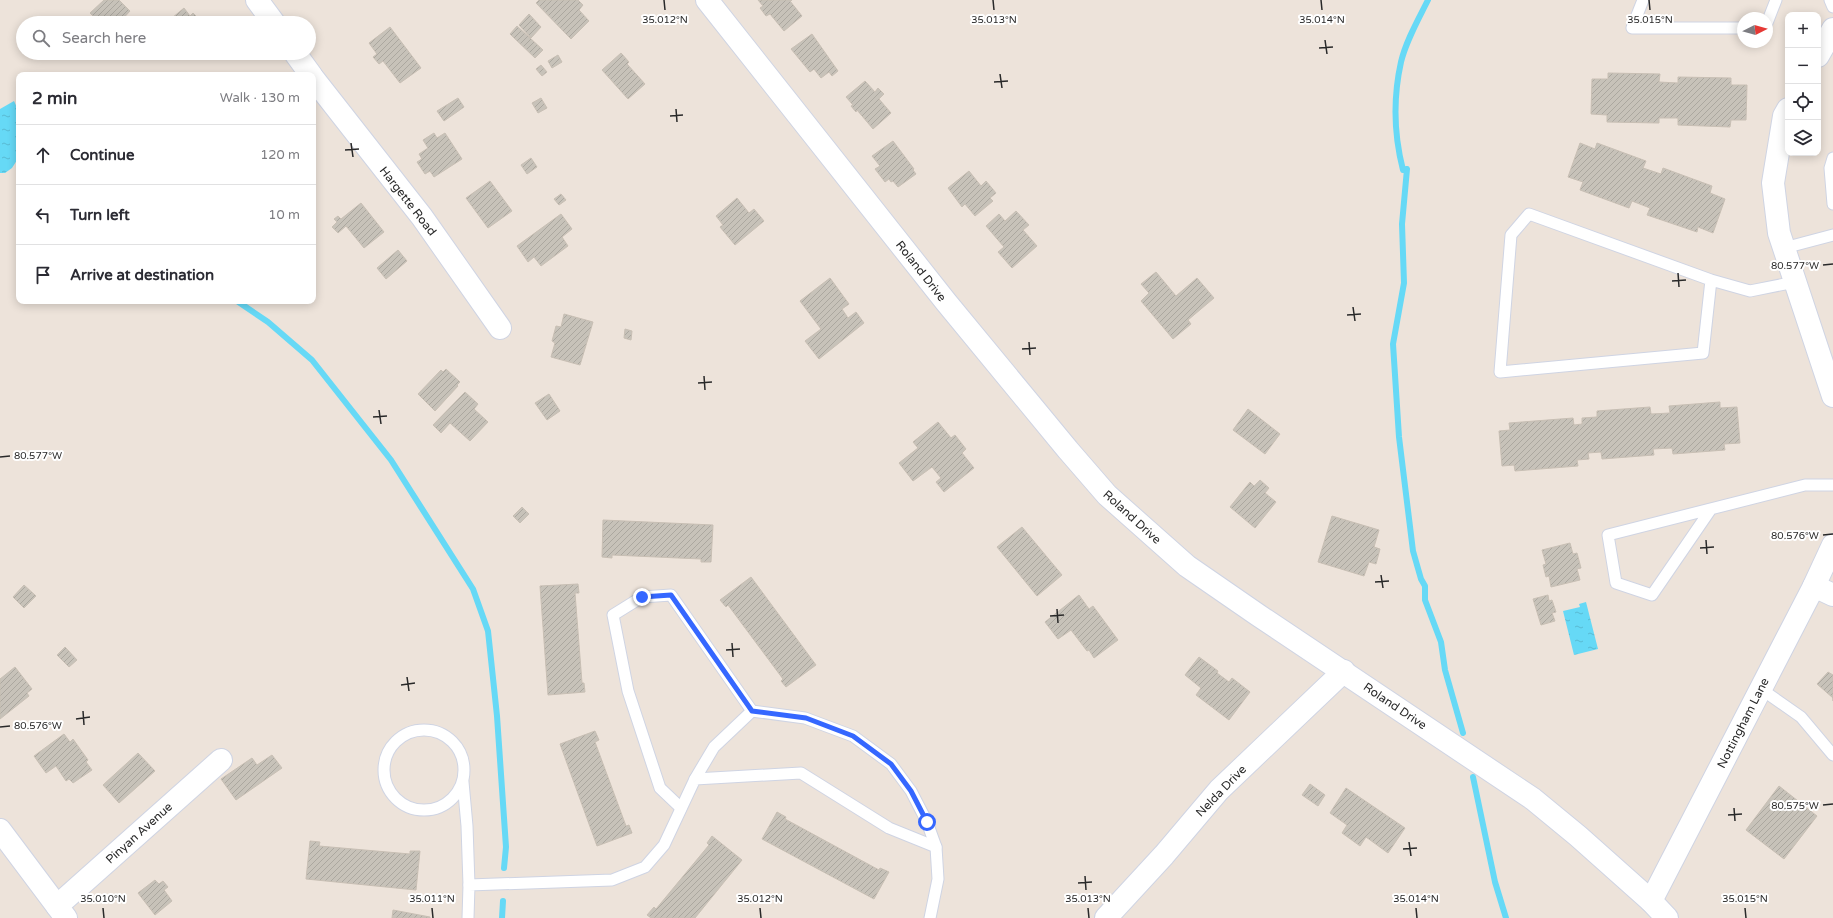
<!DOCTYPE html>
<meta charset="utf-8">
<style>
body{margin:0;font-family:"Varela Round",sans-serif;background:#f7f7f7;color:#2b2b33}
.controls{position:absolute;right:12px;top:12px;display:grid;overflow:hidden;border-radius:8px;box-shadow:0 2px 10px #0003}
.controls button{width:36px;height:36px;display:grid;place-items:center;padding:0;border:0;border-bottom:1px solid #e1e1e2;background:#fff;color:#2b2b33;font:20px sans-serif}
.compass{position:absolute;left:1737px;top:12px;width:36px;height:36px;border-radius:50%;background:#fff;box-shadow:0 2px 10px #0003;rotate:84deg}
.stop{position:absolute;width:12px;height:12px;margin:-9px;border:3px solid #3567ff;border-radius:50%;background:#fff}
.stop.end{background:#3567ff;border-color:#fff;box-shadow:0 1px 4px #0008}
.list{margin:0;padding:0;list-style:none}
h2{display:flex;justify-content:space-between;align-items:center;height:52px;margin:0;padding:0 16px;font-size:17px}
h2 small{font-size:13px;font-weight:400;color:#7c7c81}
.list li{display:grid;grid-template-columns:26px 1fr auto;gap:12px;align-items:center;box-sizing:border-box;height:60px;padding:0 16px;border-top:1px solid #e1e1e2}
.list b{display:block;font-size:15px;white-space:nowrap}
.list em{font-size:13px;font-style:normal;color:#7c7c81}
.icon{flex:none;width:22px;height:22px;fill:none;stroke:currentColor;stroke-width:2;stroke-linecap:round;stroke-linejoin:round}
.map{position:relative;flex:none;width:1833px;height:918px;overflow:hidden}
.search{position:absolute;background:#fff;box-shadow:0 2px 10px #0003;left:16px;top:16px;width:300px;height:44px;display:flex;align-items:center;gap:10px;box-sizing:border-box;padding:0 14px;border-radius:22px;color:#7c7c81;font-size:15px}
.panel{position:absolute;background:#fff;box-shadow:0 2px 10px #0003;left:16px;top:72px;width:300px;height:232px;border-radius:8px}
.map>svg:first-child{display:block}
</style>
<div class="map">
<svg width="1833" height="918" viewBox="0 0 1833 918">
<defs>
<pattern id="water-ripples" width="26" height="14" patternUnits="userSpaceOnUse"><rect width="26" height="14" fill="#66d9f6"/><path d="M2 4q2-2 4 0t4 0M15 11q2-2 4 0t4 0" fill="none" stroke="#58bad3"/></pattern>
<pattern id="building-hatch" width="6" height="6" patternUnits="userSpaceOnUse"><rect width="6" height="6" fill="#c7c2b9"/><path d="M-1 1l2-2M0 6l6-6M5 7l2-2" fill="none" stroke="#aba79f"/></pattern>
</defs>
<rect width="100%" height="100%" fill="#ede3da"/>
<g fill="url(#water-ripples)">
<polygon points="14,101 19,112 19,157 12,168 5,173 0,173 0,109"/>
<polygon points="1586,602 1598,649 1574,655 1563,611 1580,607 1579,604"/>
</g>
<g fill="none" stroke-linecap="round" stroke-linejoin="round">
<g stroke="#66d9f6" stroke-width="6">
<path d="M 1428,0 C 1418,20 1406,41 1401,62 C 1393,98 1394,135 1403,170 L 1407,169 L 1402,224 L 1404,283 L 1393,344 L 1399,437 L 1413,551 L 1421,579 L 1425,586 L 1425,600 L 1441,642 L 1445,670 L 1463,733"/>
<polyline points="237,301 268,322 312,360 391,460 473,589 488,631 497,716 506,847 504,868"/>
<polyline points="1473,777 1495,882 1506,918"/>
<polyline points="502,918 503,901"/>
</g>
</g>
<g fill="url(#building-hatch)" stroke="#c8bfb4">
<polygon points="104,0 119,0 130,11 119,23 100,23 90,13"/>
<polygon points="539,0 578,0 583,5 579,10 589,21 571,39 536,3"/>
<polygon points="758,0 792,0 790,1 802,16 784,31 770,14 766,16 760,8 763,6"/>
<polygon points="184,8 190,16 193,13 197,17 193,20 195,23 166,23"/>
<polygon points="529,14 541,27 531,38 519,25"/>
<polygon points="517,26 543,50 535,58 510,34"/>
<polygon points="390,27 421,68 400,83 383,61 379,64 373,57 377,54 369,43"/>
<polygon points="812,34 838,71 832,76 829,72 821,78 814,69 810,72 791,49"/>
<polygon points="621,53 629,62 627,64 645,84 628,99 602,70"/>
<polygon points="558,55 562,62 552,68 548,61"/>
<polygon points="541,65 547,72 542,76 536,69"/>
<polygon points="1608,73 1660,74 1659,82 1678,83 1678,77 1731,78 1731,85 1747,85 1746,120 1731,120 1730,127 1678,125 1678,118 1659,118 1659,123 1607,122 1607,115 1591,114 1592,79 1608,79"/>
<polygon points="865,81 875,92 878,88 884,94 879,99 891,113 873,129 857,110 856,112 851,106 853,105 846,97"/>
<polygon points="458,98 464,107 444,121 437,111"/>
<polygon points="541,98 547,108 538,113 532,103"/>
<polygon points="434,133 437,138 445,133 462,159 434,177 430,171 425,174 417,162 422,159 419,154 428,148 423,140"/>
<polygon points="893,141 914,169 913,170 916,174 898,187 893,181 891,182 889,179 885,182 875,169 880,166 872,156"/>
<polygon points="1580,143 1595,149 1597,143 1646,161 1643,168 1661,174 1663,168 1712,186 1710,193 1725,199 1713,233 1698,227 1697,232 1647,215 1650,208 1632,201 1629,208 1580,190 1583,182 1568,177"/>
<polygon points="531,158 537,167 527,174 521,165"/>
<polygon points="969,171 981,186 986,181 996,193 990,198 993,201 975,216 965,204 962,207 948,188"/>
<polygon points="490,181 512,211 488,228 466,198"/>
<polygon points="561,194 566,200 559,205 554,199"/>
<polygon points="737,198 749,213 754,209 764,221 735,245 720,227 723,225 716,216"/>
<polygon points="361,203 384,232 364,248 346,226 338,233 332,227 337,222 334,219 338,216 341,219"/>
<polygon points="1016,211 1029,225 1023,230 1037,246 1012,268 998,252 1004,247 986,226 999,214 1005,221"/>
<polygon points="561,214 572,229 562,237 568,246 541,266 534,257 528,262 517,246"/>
<polygon points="398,250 407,261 386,279 377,268"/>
<polygon points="1156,272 1176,296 1197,278 1214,298 1188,320 1191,324 1173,339 1141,301 1149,293 1141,284"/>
<polygon points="830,278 849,304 842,309 848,318 856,312 864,323 819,359 805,341 821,329 800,301"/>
<polygon points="564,314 593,322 580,365 551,357 555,343 552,341 556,326 561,327"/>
<polygon points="625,329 632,331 631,340 624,338"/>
<polygon points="446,369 460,382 457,385 458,386 435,411 418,394 441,370 443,372"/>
<polygon points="465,392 478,404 474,409 488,422 470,441 450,423 441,433 433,425"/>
<polygon points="549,394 560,411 547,420 535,403"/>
<polygon points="1720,402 1720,408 1737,407 1740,443 1724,444 1725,450 1673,454 1672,448 1653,449 1654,455 1602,459 1601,452 1588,453 1589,459 1577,460 1578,466 1515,471 1514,465 1502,466 1499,431 1510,430 1509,423 1573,418 1574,425 1582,424 1582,418 1597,417 1597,411 1650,407 1651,414 1670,413 1669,406"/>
<polygon points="1248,409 1280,434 1265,454 1233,430"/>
<polygon points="938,422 951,438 955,435 966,449 962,453 974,468 944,492 936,482 941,478 932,467 913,481 899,463 918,448 913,442"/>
<polygon points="1260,480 1269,488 1265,493 1276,502 1255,528 1230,507 1250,482 1254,486"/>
<polygon points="522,507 529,514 520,523 513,516"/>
<polygon points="1332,516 1379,530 1374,547 1380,549 1376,564 1369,562 1364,576 1318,562"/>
<polygon points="603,520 713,525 711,562 701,562 701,559 612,555 612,558 602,557"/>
<polygon points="1022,527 1062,575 1037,596 997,547"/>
<polygon points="1570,543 1573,554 1577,553 1581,568 1577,569 1580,580 1551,587 1549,576 1546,577 1543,565 1546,564 1542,550"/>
<polygon points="751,577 816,665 786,687 781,681 783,679 728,605 726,607 720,600"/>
<polygon points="578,584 579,593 575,593 582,683 584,683 585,692 548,695 540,586"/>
<polygon points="24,585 36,596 24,608 13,597"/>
<polygon points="1079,595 1089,609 1093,606 1118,640 1094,658 1089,650 1087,651 1071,630 1058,639 1045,622"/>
<polygon points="1548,595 1549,601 1552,600 1556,612 1552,613 1555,621 1541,625 1533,599"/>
<polygon points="65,647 77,660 69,667 57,655"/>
<polygon points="1199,657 1218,671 1217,673 1229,682 1232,678 1250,692 1229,720 1196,695 1201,688 1185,675"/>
<polygon points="15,667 32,689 27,693 29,696 0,719 0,679"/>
<polygon points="1828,672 1833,675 1833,701 1833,698 1817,684"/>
<polygon points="595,731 599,740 595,742 626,826 629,825 632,833 597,846 560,744"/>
<polygon points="64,734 70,742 73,739 88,760 86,762 92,770 73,783 69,779 66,781 56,766 46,773 34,756"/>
<polygon points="138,753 155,771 119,803 103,785"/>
<polygon points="272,755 282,768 236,800 221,779 252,758 257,765"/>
<polygon points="1310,784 1325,795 1318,806 1302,795"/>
<polygon points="1779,786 1817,816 1784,859 1746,830"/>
<polygon points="1346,788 1405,828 1388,853 1366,837 1360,846 1342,833 1347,825 1330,813"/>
<polygon points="777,812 786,817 785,819 879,870 880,868 889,872 874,899 762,839"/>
<polygon points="712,836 742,860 695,918 651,918 647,915 654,907 656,909 709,845 707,843"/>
<polygon points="310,841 320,842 319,846 410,854 410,851 420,851 416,890 306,879"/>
<polygon points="155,880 159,884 163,881 168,887 164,890 172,901 155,915 138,893"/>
<polygon points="393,910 430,917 430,918 392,918"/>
</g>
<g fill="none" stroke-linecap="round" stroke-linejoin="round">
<defs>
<g id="service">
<polyline points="1643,0 1632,28 1743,28"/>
<polyline points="1830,0 1833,7"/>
<polyline points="1767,23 1776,0"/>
<polyline points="1833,158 1830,168 1833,204"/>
<polyline points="1784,248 1833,235"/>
<polyline points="1711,280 1703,353 1500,372 1511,235 1529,214 1711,280 1750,291 1795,282"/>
<polyline points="1711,509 1652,595 1616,583 1608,535 1805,485 1833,485"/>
<polyline points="1761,689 1801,717 1833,755"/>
<circle cx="424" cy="770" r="40"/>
<polyline points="695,779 714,747 752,711"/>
<polyline points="463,782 467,826 469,885"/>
<polyline points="681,808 660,788 628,691 613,615 642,597 671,595 752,711 805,718 853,736 891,764 911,791 927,822 936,847"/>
<polyline points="468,918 469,885 612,880 645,867 664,845 695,779 801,773 889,828 936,847 938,879 930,918"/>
</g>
<g id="minor">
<polyline points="257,0 274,23"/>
<polyline points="295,53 311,75"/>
<polyline points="1818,56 1833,29"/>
<polyline points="313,78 422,217 500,328"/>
<polyline points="1788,109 1784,116 1773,183 1779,233 1833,396"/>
<polyline points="1814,586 1833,595"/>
<polyline points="0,830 66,918"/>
<polyline points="1651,901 1814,586 1833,545"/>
<polyline points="57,906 221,760"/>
</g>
<g id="tertiary">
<polyline points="707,0 946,302 1068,450 1107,495 1187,566 1258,615 1533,799 1578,836 1651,901 1667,918"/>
<polyline points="1106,918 1164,855 1219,790 1344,671"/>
</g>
</defs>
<use href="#service" stroke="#cfd4e3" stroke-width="13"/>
<use href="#minor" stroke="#cfd4e3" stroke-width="24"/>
<use href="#tertiary" stroke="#cfd4e3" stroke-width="24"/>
<use href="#service" stroke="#fff" stroke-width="11"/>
<use href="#minor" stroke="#fff" stroke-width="22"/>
<use href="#tertiary" stroke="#fff" stroke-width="22"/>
</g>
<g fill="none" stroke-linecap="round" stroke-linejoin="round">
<polyline stroke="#3567ff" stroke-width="5" points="642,597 671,595 752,711 806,718 853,736 891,764 911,791 927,822"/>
</g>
<path fill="none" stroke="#292929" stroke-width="1.5" d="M 664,0 L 665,10M 993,0 L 994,10M 1321,0 L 1322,10M 1649,0 L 1650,10M 1325,40 L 1327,54M 1319,48 L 1333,47M 1000,74 L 1002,88M 994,82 L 1008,81M 676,109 L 677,122M 670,116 L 683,115M 351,143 L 353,157M 345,150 L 359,149M 1823,265 L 1833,264M 1678,273 L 1679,287M 1672,281 L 1686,280M 1353,307 L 1355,321M 1347,315 L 1361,314M 1029,342 L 1030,355M 1022,349 L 1036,348M 704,376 L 705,390M 698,383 L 712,382M 379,410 L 381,424M 373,417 L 387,416M 0,457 L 10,456M 1823,535 L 1833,534M 1706,540 L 1707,554M 1700,548 L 1714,547M 1381,575 L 1383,588M 1375,582 L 1389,581M 1057,609 L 1058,623M 1050,616 L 1064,615M 732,643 L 733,657M 726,650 L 740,649M 407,677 L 409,691M 401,685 L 415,683M 83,711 L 84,725M 76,719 L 90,717M 0,727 L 10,726M 1823,805 L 1833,804M 1734,808 L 1735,821M 1728,815 L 1742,814M 1409,842 L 1411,856M 1403,849 L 1417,848M 1085,876 L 1086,890M 1078,883 L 1092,882M 103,908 L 104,918M 432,908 L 433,918M 760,908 L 761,918M 1088,908 L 1089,918M 1416,908 L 1417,918M 1745,908 L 1746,918"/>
<g text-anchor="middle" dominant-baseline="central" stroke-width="4" stroke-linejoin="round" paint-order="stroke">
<g font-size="12" fill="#292929" stroke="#fff">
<text transform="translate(408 201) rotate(52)">Hargette Road</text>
<text transform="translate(921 271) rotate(52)">Roland Drive</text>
<text transform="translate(1132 517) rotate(42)">Roland Drive</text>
<text transform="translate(1395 706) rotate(34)">Roland Drive</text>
<text transform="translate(1743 723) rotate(-63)">Nottingham Lane</text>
<text transform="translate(1221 791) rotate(-46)">Nelda Drive</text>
<text transform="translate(139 833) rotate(-42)">Pinyan Avenue</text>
</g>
</g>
<g font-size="10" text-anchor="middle" fill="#292929" stroke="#fff" stroke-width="4" stroke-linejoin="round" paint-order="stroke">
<text x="665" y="23">35.012°N</text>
<text x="994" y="23">35.013°N</text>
<text x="1322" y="23">35.014°N</text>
<text x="1650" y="23">35.015°N</text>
<text x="1795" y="269">80.577°W</text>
<text x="38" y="459">80.577°W</text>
<text x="1795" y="539">80.576°W</text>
<text x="38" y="729">80.576°W</text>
<text x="1795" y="809">80.575°W</text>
<text x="103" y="902">35.010°N</text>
<text x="432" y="902">35.011°N</text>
<text x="760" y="902">35.012°N</text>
<text x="1088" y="902">35.013°N</text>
<text x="1416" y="902">35.014°N</text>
<text x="1745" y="902">35.015°N</text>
</g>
</svg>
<div class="controls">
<button>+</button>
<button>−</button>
<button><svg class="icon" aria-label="locate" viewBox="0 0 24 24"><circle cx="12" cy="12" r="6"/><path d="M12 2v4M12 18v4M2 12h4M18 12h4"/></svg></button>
<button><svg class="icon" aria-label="layers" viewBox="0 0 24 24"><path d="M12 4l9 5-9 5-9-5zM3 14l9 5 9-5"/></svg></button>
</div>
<svg class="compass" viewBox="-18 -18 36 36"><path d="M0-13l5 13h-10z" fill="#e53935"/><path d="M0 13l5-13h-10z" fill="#7c7c81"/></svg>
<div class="stop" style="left:927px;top:822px"></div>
<div class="stop end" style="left:642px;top:597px"></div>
<div class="search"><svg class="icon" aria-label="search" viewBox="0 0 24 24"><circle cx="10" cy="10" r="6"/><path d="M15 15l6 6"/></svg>Search here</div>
<section class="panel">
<h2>2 min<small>Walk · 130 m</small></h2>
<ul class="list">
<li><svg class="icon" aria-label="ahead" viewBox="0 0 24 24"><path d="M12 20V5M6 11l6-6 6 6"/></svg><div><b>Continue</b></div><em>120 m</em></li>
<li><svg class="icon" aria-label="left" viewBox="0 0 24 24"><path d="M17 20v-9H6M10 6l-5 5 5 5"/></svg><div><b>Turn left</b></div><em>10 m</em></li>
<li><svg class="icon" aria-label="arrive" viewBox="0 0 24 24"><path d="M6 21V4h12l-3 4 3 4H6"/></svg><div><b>Arrive at destination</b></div></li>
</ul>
</section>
</div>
